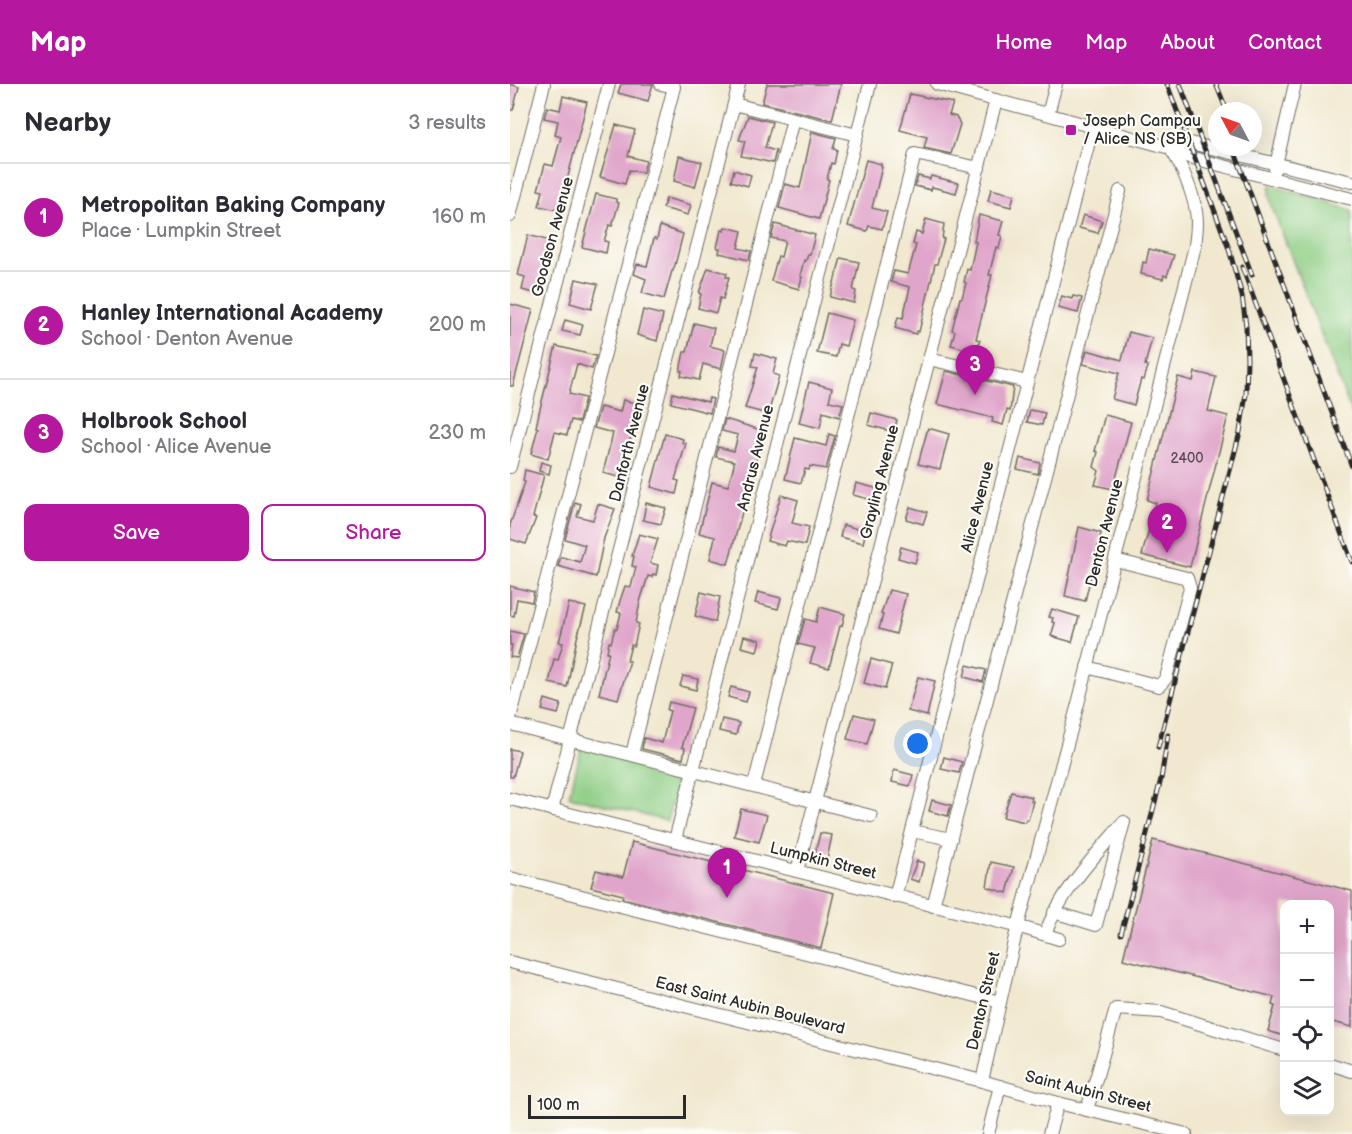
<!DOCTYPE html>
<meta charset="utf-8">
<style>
body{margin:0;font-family:"Balsamiq Sans",sans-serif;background:#f2f2f3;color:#2b2b33}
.controls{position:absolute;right:18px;bottom:18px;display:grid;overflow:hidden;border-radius:12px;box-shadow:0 6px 24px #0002}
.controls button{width:54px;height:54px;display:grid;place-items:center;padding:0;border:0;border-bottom:2px solid #e1e1e2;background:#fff;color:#2b2b33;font:30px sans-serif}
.compass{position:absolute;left:698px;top:18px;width:54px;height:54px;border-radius:50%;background:#fff;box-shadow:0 6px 24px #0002;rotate:311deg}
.scale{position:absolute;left:18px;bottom:15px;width:158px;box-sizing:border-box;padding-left:6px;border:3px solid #2b2b2b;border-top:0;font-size:16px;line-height:21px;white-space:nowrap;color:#2b2b2b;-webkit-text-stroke:4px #fdfcf7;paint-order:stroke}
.you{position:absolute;left:408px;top:660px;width:21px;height:21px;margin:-15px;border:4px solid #fff;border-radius:50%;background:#1a73e8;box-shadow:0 0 0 9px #1a73e833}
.badge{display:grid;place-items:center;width:39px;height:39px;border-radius:50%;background:#b5179e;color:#fff;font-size:20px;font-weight:700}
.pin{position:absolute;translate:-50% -50px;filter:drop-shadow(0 2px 3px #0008)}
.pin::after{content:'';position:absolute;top:32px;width:21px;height:18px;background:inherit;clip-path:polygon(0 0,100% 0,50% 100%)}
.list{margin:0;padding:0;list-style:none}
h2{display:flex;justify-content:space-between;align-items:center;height:78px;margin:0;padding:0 24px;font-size:26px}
h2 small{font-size:20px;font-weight:400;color:#7c7c81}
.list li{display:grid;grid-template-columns:39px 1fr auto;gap:18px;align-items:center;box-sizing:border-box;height:108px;padding:0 24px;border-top:2px solid #e1e1e2}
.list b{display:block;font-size:22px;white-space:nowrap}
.list p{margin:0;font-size:20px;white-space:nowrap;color:#7c7c81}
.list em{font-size:20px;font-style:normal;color:#7c7c81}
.actions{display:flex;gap:12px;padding:18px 24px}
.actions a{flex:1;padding:14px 0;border:2px solid #b5179e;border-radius:12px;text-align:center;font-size:21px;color:#b5179e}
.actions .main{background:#b5179e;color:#fff}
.icon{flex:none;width:33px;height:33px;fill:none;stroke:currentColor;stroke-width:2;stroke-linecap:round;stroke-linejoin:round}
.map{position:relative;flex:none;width:842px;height:1050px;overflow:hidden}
header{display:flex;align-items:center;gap:36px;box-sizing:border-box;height:84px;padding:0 30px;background:#b5179e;color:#fff}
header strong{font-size:28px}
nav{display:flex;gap:33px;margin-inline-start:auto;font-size:21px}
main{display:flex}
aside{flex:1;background:#fff}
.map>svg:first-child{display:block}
</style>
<header>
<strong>Map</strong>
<nav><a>Home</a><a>Map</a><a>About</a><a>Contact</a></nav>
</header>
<main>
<aside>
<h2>Nearby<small>3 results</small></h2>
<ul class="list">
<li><span class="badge">1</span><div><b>Metropolitan Baking Company</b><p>Place · Lumpkin Street</p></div><em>160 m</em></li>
<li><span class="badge">2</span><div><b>Hanley International Academy</b><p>School · Denton Avenue</p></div><em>200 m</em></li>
<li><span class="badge">3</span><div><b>Holbrook School</b><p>School · Alice Avenue</p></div><em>230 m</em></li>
</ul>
<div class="actions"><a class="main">Save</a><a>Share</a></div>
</aside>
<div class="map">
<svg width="842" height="1050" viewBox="0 0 842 1050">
<rect width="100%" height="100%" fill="#fdfcf7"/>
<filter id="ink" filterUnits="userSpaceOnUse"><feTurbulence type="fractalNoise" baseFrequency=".0167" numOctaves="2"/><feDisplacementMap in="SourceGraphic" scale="12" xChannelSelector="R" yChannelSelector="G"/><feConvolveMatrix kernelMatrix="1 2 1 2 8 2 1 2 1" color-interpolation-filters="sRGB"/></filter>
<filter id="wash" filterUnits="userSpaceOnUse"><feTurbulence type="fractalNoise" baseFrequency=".008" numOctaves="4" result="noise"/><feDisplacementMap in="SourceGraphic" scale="24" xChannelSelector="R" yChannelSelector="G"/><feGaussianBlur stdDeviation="1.35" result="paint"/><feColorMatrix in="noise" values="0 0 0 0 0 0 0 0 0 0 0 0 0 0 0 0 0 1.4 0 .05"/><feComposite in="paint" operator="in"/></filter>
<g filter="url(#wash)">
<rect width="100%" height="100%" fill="#f1e8cf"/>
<g fill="#8dcd84" stroke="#5c7c58" stroke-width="1.5">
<polygon points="760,101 842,126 842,330 762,123 759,111"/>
<polygon points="72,662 170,688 157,737 59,712"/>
</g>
<g id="blocks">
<g fill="#e0a5ca">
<polygon points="0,0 9,3 3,26 0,26"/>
<polygon points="111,0 143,0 138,17 108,9"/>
<polygon points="257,0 331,0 322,36 252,19"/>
<polygon points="400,10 443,19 439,31 446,33 450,40 441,70 414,64 417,53 390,46"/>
<polygon points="53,12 77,18 53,112 51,112 48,126 29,122 33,107 28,106 35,80 43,82 51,53 45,51 48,37 34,34 37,23 50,26"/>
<polygon points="238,32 262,38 255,64 266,67 263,79 231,72 235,57 229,56"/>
<polygon points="106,41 125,46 118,72 136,77 133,89 119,86 115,100 90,93"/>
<polygon points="302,48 326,54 323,65 327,66 324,80 321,79 317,95 319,96 309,135 269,124 275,100 290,104"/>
<polygon points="169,72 192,78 185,103 164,97"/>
<polygon points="356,76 371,80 371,82 372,83 362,124 377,128 372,145 359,142 357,147 338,142"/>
<polygon points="224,86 241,91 238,102 221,97"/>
<polygon points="408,92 420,95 421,92 449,99 446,109 422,103 421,106 405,102"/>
<polygon points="481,105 504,111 501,123 478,117"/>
<polygon points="86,110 106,115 106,118 109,119 102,142 99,141 94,157 98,158 96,169 72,163"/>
<polygon points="156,114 181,121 178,131 153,124"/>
<polygon points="469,131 493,137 489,151 492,152 489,164 486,163 479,191 482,191 466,255 470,256 466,268 441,261 445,247 442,246 450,214 452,214 456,199 454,198 457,185 460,186 466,158 464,157"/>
<polygon points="573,131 592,137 588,149 569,144"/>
<polygon points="416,135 434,140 432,155 434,155 427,180 425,180 409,248 407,247 406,250 385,244 388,233 393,234 400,203 381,198 384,187 398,190 406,161 403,160 406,148 412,150"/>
<polygon points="265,140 305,151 300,170 298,170 296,177 294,176 290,192 292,193 289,205 261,197 268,172 271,173 275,157 261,154"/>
<polygon points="150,142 173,150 165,181 163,187 162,187 154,215 132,209 136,195 124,190 127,180 137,182 144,154 147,155"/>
<polygon points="215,143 232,147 228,164 241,167 239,176 209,169 210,164 207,164 211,146 214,147"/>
<polygon points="18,151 40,157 40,160 42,161 28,210 12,206 15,193 8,191"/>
<polygon points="639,165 664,171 657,192 654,191 653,195 631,190 633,178 636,179"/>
<polygon points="331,174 349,178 343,206 346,207 344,219 320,213"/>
<polygon points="198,184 217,189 216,193 219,193 213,215 210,214 206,229 188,224 191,210 189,209"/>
<polygon points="66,195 88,200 81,225 60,219"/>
<polygon points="552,212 562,215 563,212 572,214 568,229 548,224"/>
<polygon points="0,220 23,226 3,302 0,302"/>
<polygon points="133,226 153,231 147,257 127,251"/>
<polygon points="317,229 343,236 336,262 329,260 326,273 307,269"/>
<polygon points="55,236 73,241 70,251 52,247"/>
<polygon points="184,239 204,244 200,262 215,266 211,285 193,280 189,296 171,292 172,287 170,287 174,268 177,268"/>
<polygon points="619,248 642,254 635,281 638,282 634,296 631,295 624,321 602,315 609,289 573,280 577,266 612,276"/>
<polygon points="46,262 86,272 82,285 67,280 59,310 75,314 69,338 61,336 57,351 45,348 38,375 21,370 28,344 26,343 29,329"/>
<polygon points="245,269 267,275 263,290 269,292 258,330 235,324 248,283 242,282"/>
<polygon points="436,287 503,303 500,327 497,326 493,341 482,338 483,334 427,320"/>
<polygon points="685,288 706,293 698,327 718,332 680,483 632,471 646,419 637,416 668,293 683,297"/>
<polygon points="299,298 322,304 319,317 333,320 329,333 313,328 310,344 289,339"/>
<polygon points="163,309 198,318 199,314 203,315 200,329 161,319"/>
<polygon points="113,316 129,320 117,370 109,393 93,389 103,349 84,344 90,323 110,328"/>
<polygon points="520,326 535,329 532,341 517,338"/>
<polygon points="361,329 387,336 384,348 358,341"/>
<polygon points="595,331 621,338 603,405 585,401 589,387 584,383 588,368 585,367"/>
<polygon points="215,335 254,347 218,480 200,475 205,453 189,449 202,398 218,402 224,381 224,377 206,373 208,363 224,367 228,351 212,347"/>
<polygon points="418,344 439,350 430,385 408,380"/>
<polygon points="155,350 173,355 172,359 176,359 165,396 169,397 166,410 141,403"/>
<polygon points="319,350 325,352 316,385 300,382 299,386 295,385 291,399 275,395 285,354 316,362"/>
<polygon points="510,374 530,379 528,390 507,385"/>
<polygon points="31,378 41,381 39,390 29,387"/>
<polygon points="15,386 34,391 23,433 26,434 16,460 0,455 0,441 15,398 13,397"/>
<polygon points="346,399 369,405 366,417 343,411"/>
<polygon points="271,411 288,416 282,439 299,443 295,461 277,457 275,462 257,457"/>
<polygon points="65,418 71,420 67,432 83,436 88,420 105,425 94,454 86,493 48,482 51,473 70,478 75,461 55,455"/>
<polygon points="136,419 156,424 151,440 133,436"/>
<polygon points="400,423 417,428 413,440 396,435"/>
<polygon points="333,441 356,447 353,459 330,453"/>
<polygon points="569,443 591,449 575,517 555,512"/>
<polygon points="129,450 148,455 140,479 148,481 146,491 143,490 142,493 138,492 130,518 126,539 129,540 124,562 121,561 117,577 120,577 108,615 89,610 99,568 97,568 99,558 101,559 105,544 107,545 111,529 107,528 110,517 115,502 121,503 126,483 122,482 124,472 122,472"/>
<polygon points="391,463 408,468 405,479 388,474"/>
<polygon points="0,502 24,508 22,518 7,515 4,532 0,531"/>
<polygon points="379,506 396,510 386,550 369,545 373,531 371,530"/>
<polygon points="191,508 210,513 205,538 185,532"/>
<polygon points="248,508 271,514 268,525 245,519"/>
<polygon points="59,519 76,523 67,554 57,603 39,599 44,575 48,576 53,559 49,558"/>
<polygon points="310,523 335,530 332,542 330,542 319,584 300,579 305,564 288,560 295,535 306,538"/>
<polygon points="542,525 569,533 562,558 541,552 545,539 542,538 543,534 539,533"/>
<polygon points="0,547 14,550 7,574 0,573 2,561 0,561"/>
<polygon points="234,552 250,556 247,567 231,563"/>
<polygon points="361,575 382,581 375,605 354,599"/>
<polygon points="457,581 476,586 473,598 454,593"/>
<polygon points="173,592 188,595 186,606 170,602"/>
<polygon points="408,593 425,597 417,632 398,627"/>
<polygon points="221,603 239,608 236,618 218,613"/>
<polygon points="35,615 51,620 48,630 32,626"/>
<polygon points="159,618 183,624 172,663 175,664 173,675 132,665 134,654 152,659 160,627 157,626"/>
<polygon points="344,630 364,635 357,660 337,655"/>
<polygon points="212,635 229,639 226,651 209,647"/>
<polygon points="0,665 10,667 3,693 0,693"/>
<polygon points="434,673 452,678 449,689 431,685"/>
<polygon points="384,686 403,691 400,702 382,698"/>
<polygon points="501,708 522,713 521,717 523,717 518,736 516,735 515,738 493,733"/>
<polygon points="422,716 441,721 438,732 419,727"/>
<polygon points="231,725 257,731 249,758 224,752"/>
<polygon points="310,749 322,751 317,776 304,774"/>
<polygon points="643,756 842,807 842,943 819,937 819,820 774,820 774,952 758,947 765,922 762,921 764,913 613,875"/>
<polygon points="122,758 324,809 311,864 112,814 113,811 81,803 86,786 113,793"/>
<polygon points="407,777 414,779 409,798 400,795"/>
<polygon points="481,778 504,783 497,809 477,803"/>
</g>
</g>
</g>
<g filter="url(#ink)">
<use href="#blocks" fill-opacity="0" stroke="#706d64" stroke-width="1.5"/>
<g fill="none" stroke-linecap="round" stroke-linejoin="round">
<defs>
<g id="minor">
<path d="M 427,0 L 660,64 C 672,81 687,117 687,138 C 687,146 686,154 685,162 L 569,616 L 505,853 L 472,997"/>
<polyline points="224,20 347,51"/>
<polyline points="538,30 546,0"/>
<polyline points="765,85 785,0"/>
<polyline points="842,98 676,58 660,64 679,73 842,115"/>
<polyline points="0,132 34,0"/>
<polyline points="419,275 517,298"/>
<polyline points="0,383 99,0"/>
<polyline points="577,583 649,602 656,594 680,504 677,494 605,476"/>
<polyline points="0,635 164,3 151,0"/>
<polyline points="0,640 361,732"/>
<polyline points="122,670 283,35"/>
<polyline points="244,701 405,70 469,84"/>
<polyline points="0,715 517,845 549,855"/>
<polyline points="42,726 229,0"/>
<polyline points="402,747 441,755"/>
<polyline points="165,756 360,0"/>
<polyline points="287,787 486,16"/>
<polyline points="0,794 490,918"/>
<polyline points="385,813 583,42"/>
<polyline points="423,822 610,107"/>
<path d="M 535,850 C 551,807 584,773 614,738 L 586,841 L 544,828"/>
<polyline points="0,878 472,997 548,1019 676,1050"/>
<polyline points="820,980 842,987"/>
<polyline points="577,1026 606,925 651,928 774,966"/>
<polyline points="478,1050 490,1002"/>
<polyline points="539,1050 548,1019"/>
</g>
</defs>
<use href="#minor" stroke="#706d64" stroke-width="14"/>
<use href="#minor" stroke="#fff" stroke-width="12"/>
<defs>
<g id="rail">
<polyline points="670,0 742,191"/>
<polyline points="706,0 717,27"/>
<polyline points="723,63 842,383"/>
<polyline points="732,183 842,478"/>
<polyline points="648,663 730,348 736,310 737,275 736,242 732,212 719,165 657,0"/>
<polyline points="611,850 651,695 658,651"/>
</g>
</defs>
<use href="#rail" stroke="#2b2b2b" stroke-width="5"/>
<use href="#rail" stroke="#fdfcf7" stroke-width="3" stroke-dasharray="9" stroke-linecap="butt"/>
</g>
</g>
<rect fill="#b5179e" stroke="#fdfcf7" stroke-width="2" x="555" y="40" width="12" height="12" rx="3"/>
<g text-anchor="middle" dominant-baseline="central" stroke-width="4.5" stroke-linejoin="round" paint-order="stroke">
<g font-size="14" fill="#584a53">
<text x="677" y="374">2400</text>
</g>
<g font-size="16" fill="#2b2b2b" stroke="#fdfcf7" text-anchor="start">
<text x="573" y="37">Joseph Campau<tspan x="573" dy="18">/ Alice NS (SB)</tspan></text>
</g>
<g font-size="16" fill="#2b2b2b" stroke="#fdfcf7">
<text transform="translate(43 153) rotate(-75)">Goodson Avenue</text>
<text transform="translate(120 359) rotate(-76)">Danforth Avenue</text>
<text transform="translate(246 374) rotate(-76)">Andrus Avenue</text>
<text transform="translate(370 398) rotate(-76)">Grayling Avenue</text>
<text transform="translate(468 423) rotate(-76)">Alice Avenue</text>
<text transform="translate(595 449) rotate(-76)">Denton Avenue</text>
<text transform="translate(313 777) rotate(14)">Lumpkin Street</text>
<text transform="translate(474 917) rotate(-77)">Denton Street</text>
<text transform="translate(240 922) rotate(14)">East Saint Aubin Boulevard</text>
<text transform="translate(578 1008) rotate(14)">Saint Aubin Street</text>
</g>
</g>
</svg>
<div class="controls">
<button>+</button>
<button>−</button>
<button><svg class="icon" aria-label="locate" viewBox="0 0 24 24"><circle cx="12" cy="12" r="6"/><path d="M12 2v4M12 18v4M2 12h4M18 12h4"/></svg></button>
<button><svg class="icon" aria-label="layers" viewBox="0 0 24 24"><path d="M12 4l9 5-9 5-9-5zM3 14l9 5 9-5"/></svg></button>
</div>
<svg class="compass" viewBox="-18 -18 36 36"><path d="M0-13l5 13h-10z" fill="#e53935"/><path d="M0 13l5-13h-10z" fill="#7c7c81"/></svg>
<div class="scale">100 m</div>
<div class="you"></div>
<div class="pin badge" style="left:217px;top:814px">1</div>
<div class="pin badge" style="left:657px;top:469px">2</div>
<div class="pin badge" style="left:465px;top:311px">3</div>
</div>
</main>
